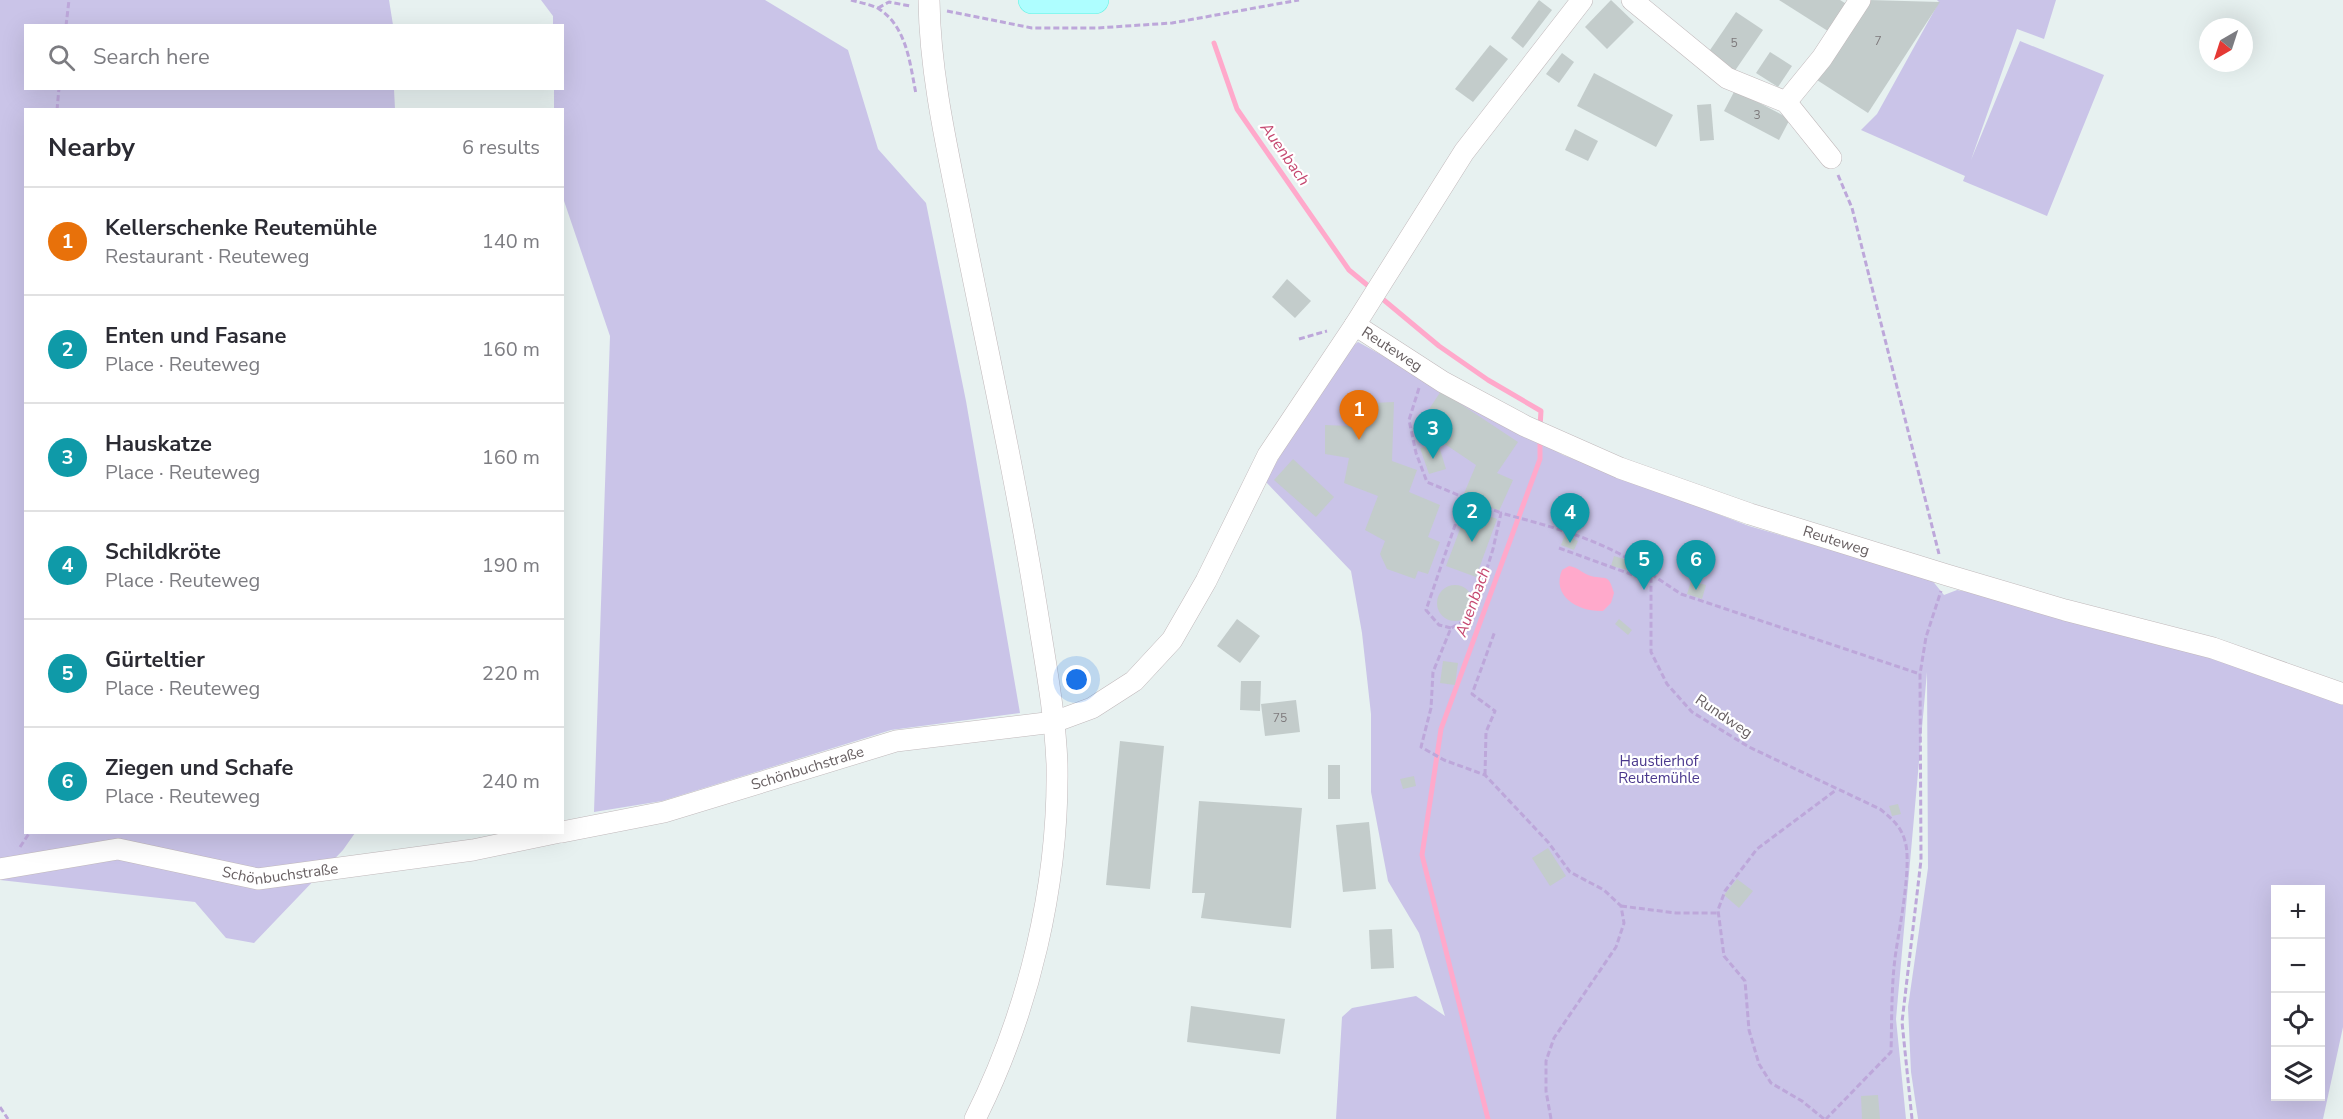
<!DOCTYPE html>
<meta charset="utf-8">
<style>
body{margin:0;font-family:"Nunito Sans",sans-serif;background:#f7f7f7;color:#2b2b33}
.controls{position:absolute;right:18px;bottom:18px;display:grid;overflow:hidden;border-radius:0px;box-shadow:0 6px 24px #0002}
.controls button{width:54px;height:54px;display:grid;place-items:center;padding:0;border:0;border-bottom:2px solid #e1e1e2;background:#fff;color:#2b2b33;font:30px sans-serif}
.compass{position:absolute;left:2199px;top:18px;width:54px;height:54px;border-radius:50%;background:#fff;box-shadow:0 6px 24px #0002;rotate:219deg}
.you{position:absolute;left:1077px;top:680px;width:21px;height:21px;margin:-15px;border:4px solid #fff;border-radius:50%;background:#1a73e8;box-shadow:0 0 0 9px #1a73e833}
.badge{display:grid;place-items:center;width:39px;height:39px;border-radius:50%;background:#2f8148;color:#fff;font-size:20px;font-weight:700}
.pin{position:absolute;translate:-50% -50px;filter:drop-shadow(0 2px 3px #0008)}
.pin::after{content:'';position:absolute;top:32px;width:21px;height:18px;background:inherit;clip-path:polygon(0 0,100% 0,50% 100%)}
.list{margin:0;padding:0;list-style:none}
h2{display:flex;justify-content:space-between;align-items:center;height:78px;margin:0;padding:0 24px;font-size:26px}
h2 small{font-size:20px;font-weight:400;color:#7c7c81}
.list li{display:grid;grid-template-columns:39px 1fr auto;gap:18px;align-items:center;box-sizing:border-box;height:108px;padding:0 24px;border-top:2px solid #e1e1e2}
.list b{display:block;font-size:22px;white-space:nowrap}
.list p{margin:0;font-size:20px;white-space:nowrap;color:#7c7c81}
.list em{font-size:20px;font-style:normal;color:#7c7c81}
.icon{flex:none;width:33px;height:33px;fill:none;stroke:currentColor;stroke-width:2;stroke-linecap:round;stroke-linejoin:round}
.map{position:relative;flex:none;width:2343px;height:1119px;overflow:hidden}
.search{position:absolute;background:#fff;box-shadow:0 6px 24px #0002;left:24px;top:24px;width:540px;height:66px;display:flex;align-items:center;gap:15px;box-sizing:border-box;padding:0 21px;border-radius:0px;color:#7c7c81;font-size:22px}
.panel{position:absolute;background:#fff;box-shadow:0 6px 24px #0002;left:24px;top:108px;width:540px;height:726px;border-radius:0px}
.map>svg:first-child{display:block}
</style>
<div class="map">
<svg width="2343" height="1119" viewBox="0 0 2343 1119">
<rect width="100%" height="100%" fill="#e7f1f0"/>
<g fill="#cac4e8" fill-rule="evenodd">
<polygon points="0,0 389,0 393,25 26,26 26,88 394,89 395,109 26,110 26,832 355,833 343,850 254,943 226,938 195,902 0,880"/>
<polygon points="541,0 765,0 848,50 878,149 926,203 966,401 1020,713 891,730 662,801 594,812 610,336 563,198 562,110 554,109 554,89 562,88 562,26 553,25 553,16"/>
<polygon points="1937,0 2056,0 2044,39 2017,29 1971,160 2020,41 2104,75 2047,216 1963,181 1965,176 1861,130 1877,114 1939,2"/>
<path d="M 1358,342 L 1563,455 L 1749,526 L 1931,579 L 1944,595 L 1957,590 L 1968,592 L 2209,658 L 2343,702 L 2343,1027 L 2323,1119 L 1918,1119 L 1911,1072 L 1908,1007 L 1928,868 L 1927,672 L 1896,1019 L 1906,1119 L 1336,1119 L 1342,1017 L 1352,1008 L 1416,996 L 1445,1016 L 1419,933 L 1388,881 L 1371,792 L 1371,714 L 1362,633 L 1351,571 L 1265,481 L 1340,357 ZM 2276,890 L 2320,890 L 2320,1096 L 2276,1096 Z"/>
</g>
<path fill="#ffa9cb" d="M 1569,566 C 1578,567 1583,574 1591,576 C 1607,580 1608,573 1614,593 L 1611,603 L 1603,611 C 1578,612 1551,596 1562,570 Z"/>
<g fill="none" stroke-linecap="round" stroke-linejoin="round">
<g stroke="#ffa9cb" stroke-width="5">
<polyline points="1214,43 1237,109 1349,270 1372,289"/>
<polyline points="1379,296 1439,346 1488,380 1541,411 1540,427"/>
<polyline points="1488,1119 1422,855 1441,729 1540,459 1540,437"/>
</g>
</g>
<g fill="#c3cccb">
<polygon points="1539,0 1552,10 1523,48 1511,38"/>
<polygon points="1611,0 1634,22 1607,49 1585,27"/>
<polygon points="1779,0 1840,0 1848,5 1831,33"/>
<polygon points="1869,0 1940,2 1868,113 1817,80"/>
<polygon points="1736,12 1763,30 1732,75 1706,56"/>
<polygon points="1490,45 1508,59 1473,102 1455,89"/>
<polygon points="1770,52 1792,66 1778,87 1756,73"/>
<polygon points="1562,53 1574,62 1559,83 1546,74"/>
<polygon points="1594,73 1673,115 1656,147 1577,106"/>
<polygon points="1735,90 1790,119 1779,140 1724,111"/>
<polygon points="1711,104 1714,140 1700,141 1697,105"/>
<polygon points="1575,129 1598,141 1588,161 1565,150"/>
<polygon points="1287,279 1311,301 1295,318 1272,297"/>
<polygon points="1441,391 1518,442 1497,473 1513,480 1499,511 1463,496 1476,465 1418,426"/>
<polygon points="1394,402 1392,461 1417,470 1409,492 1440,505 1428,537 1440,542 1428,574 1418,571 1415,579 1387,569 1380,554 1385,541 1365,530 1378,496 1344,483 1349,458 1325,454 1325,425 1351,426 1351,404"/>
<polygon points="1438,443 1446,469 1429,474 1420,448"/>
<polygon points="1293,459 1334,497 1316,517 1274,480"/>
<polygon points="1468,508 1497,519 1476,577 1446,566"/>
<polygon points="1565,535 1578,541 1574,550 1561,545"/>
<polygon points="1614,556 1631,561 1628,570 1611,566"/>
<polygon points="1691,581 1706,585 1702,599 1687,594"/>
<circle cx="1455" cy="603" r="18"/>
<polygon points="1237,619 1260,636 1240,663 1217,646"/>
<polygon points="1619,619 1632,630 1628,635 1615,624"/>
<polygon points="1443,661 1458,663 1455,685 1440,683"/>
<polygon points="1241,681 1261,681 1260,711 1240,710"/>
<polygon points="1296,700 1300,732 1265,736 1261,704"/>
<polygon points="1120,741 1164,746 1150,889 1106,885"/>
<rect x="1328" y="765" width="12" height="34"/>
<polygon points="1414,776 1416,786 1403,789 1400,779"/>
<polygon points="1199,801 1302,808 1291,928 1201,918 1205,893 1192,893"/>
<polygon points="1898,804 1901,814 1892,816 1889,806"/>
<polygon points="1369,822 1376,889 1343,892 1336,825"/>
<polygon points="1548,848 1566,876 1550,886 1532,858"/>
<polygon points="1737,879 1753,891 1739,908 1724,895"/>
<polygon points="1392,929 1394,968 1371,969 1369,930"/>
<polygon points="1191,1006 1285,1019 1280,1054 1187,1042"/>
<polygon points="1878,1095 1880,1119 1862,1119 1861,1096"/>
</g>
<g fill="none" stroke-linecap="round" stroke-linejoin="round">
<defs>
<g id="minor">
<path d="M 929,0 C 930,78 949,156 964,233 C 989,358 1017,484 1037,610 C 1045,661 1055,712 1057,764 C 1059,885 1029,1011 975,1119"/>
<polyline points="1632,0 1727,78 1786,102 1831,158"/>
<polyline points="1786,102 1822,58 1860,0"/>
<path id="s1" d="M 1355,325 L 1443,382 L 1525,426 L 1620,468 L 1750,514 L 1947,575 L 2065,610 L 2213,648 L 2343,694"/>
<path id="s2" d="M 562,832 L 664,812 L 896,741 L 1054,722 L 1092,708 L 1134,681 L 1172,640 L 1206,581 L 1268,455 L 1355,325 L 1464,152 L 1582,0"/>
<path id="s3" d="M 0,869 L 118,849 L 258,879 L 473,850 L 560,832"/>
</g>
<polyline id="major" points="1032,0 1095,0"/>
</defs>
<use href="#minor" stroke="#c1b9bb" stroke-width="22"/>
<use href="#major" stroke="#5ff2e1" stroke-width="28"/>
<g stroke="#bda7da" stroke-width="3" stroke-dasharray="6 3" stroke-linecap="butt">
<path d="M 851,0 C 860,3 871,4 879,9 C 907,27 910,64 916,94"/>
<polyline points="878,8 889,2 910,6"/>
<polyline points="947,11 1032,28 1097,28 1172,23 1299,0"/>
<polyline points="66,26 69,0"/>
<polyline points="57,110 59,88"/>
<polyline points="1838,175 1852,208 1939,554"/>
<polyline points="1299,339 1327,331"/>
<polyline points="1419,388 1409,420 1416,453 1427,482 1501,513"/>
<polyline points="1559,548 1644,579 1651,574 1681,594 1920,674"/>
<polyline points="1451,628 1439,625 1426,610 1464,499"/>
<polyline points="1485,775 1486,732 1495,711 1472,694 1495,631"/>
<polyline points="20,847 30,832"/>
<polyline points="1621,906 1676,913 1718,913"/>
<polyline points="0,1107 8,1119"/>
<path d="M 1551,1119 L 1546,1091 L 1546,1061 L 1554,1038 L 1616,947 L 1624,923 L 1621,906 L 1604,890 L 1570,872 L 1548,842 L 1485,775 L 1444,760 L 1421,747 L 1431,708 L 1433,672 L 1451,628 L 1472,617 L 1493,549 L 1501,513 C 1552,527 1609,541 1651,574 L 1651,652 L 1667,684 L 1692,712 L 1749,747 L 1880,809 C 1891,818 1901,826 1905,841 C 1912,864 1900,925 1896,951 C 1891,984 1892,1018 1891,1052 L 1826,1119"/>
<polyline points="1824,1119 1802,1101 1771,1083 1759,1064 1749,1030 1745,981 1724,956 1718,910 1725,891 1757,849 1836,790"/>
<polyline points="1912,1119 1902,1022 1921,860 1920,674 1926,637 1941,591"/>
</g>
<use href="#minor" stroke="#fff" stroke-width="21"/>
<use href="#major" stroke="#aefeff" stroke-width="27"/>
</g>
<g text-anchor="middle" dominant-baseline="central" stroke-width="4.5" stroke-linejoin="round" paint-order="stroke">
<g font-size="12" fill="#7e7a7c">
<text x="1878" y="41">7</text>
<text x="1734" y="43">5</text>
<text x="1757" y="115">3</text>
<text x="1280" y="718">75</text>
</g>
<g font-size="15" fill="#675f61" stroke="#fff">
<text stroke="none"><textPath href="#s1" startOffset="44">Reuteweg</textPath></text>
<text stroke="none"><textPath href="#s1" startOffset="530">Reuteweg</textPath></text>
<text transform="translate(1724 716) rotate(34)">Rundweg</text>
<text stroke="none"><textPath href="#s2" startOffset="254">Schönbuchstraße</textPath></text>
<text stroke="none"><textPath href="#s3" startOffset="285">Schönbuchstraße</textPath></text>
</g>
<g font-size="15" fill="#4a388d" stroke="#fff">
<text x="1659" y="761">Haustierhof<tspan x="1659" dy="17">Reutemühle</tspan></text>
</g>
<g font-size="16" font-style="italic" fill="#c54971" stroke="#fff">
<text transform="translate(1285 154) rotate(55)">Auenbach</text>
<text transform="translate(1473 602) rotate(-70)">Auenbach</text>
</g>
</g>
</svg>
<div class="controls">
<button>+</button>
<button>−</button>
<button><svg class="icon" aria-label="locate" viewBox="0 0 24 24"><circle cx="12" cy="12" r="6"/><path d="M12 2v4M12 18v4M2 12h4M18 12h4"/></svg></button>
<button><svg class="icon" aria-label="layers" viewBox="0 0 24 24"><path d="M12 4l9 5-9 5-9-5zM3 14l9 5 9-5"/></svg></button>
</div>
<svg class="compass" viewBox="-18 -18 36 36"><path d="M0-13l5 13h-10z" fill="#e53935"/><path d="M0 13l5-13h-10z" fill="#7c7c81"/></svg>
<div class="you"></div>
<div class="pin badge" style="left:1359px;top:440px;background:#e8710a">1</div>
<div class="pin badge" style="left:1472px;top:542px;background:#0f9aa8">2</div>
<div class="pin badge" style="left:1433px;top:459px;background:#0f9aa8">3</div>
<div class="pin badge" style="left:1570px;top:543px;background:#0f9aa8">4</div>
<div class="pin badge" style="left:1644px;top:590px;background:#0f9aa8">5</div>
<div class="pin badge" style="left:1696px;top:590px;background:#0f9aa8">6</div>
<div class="search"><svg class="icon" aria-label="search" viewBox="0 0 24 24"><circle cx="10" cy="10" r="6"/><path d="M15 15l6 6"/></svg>Search here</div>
<section class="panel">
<h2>Nearby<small>6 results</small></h2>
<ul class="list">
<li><span class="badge" style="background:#e8710a">1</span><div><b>Kellerschenke Reutemühle</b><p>Restaurant · Reuteweg</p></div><em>140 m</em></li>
<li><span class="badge" style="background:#0f9aa8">2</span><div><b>Enten und Fasane</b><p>Place · Reuteweg</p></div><em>160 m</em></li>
<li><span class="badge" style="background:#0f9aa8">3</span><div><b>Hauskatze</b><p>Place · Reuteweg</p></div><em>160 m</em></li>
<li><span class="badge" style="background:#0f9aa8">4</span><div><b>Schildkröte</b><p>Place · Reuteweg</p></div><em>190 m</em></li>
<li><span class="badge" style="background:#0f9aa8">5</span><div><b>Gürteltier</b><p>Place · Reuteweg</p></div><em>220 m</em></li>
<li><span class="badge" style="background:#0f9aa8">6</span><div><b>Ziegen und Schafe</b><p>Place · Reuteweg</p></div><em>240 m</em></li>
</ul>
</section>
</div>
